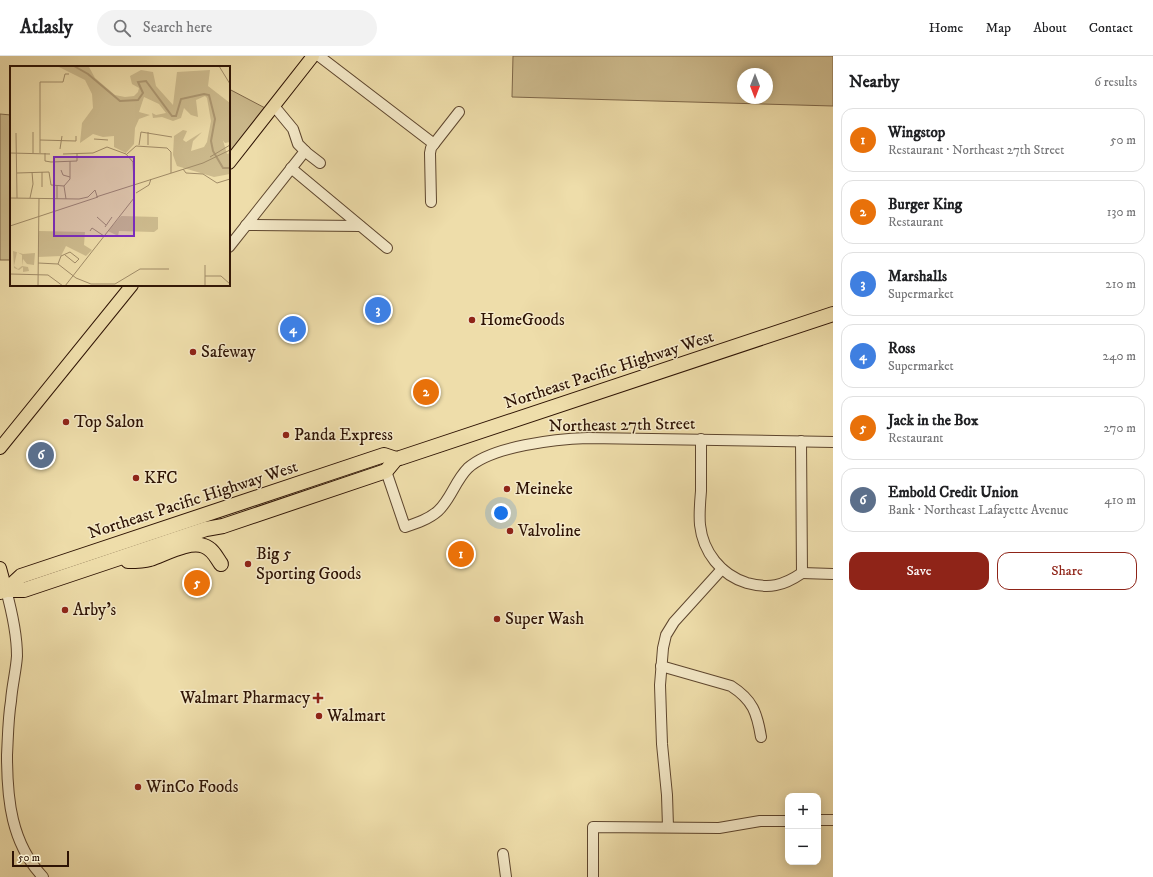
<!DOCTYPE html>
<meta charset="utf-8">
<style>
body{margin:0;font-family:"IM FELL DW Pica",serif;background:#f2f2f2;color:#202124}
.controls{position:absolute;right:12px;bottom:12px;display:grid;overflow:hidden;border-radius:8px;box-shadow:0 2px 10px #0003}
.controls button{width:36px;height:36px;display:grid;place-items:center;padding:0;border:0;border-bottom:1px solid #e0e0e0;background:#fff;color:#202124;font:20px sans-serif}
.compass{position:absolute;left:737px;top:12px;width:36px;height:36px;border-radius:50%;background:#fff;box-shadow:0 2px 10px #0003;rotate:180deg}
.scale{position:absolute;left:12px;bottom:10px;width:57px;box-sizing:border-box;padding-left:4px;border:2px solid #2e1304;border-top:0;font-size:11px;line-height:14px;white-space:nowrap;color:#2e1304;-webkit-text-stroke:3px #f4e9c8;paint-order:stroke}
.you{position:absolute;left:501px;top:457px;width:14px;height:14px;margin:-10px;border:3px solid #fff;border-radius:50%;background:#1a73e8;box-shadow:0 0 0 6px #1a73e833}
.badge{display:grid;place-items:center;width:26px;height:26px;border-radius:50%;background:#8f2418;color:#fff;font-size:13px;font-weight:700}
.pin{position:absolute;translate:-50% -50%;border:2px solid #fff;box-shadow:0 1px 4px #0006}
.list{margin:0;padding:0;list-style:none}
h2{display:flex;justify-content:space-between;align-items:center;height:52px;margin:0;padding:0 16px;font-size:17px}
h2 small{font-size:13px;font-weight:400;color:#757577}
.list li{display:grid;grid-template-columns:26px 1fr auto;gap:12px;align-items:center;box-sizing:border-box;height:64px;margin:0 8px 8px;padding:0 8px;border:1px solid #e0e0e0;border-radius:12px}
.list b{display:block;font-size:15px;white-space:nowrap}
.list p{margin:0;font-size:13px;white-space:nowrap;color:#757577}
.list em{font-size:13px;font-style:normal;color:#757577}
.actions{display:flex;gap:8px;padding:12px 16px}
.actions a{flex:1;padding:9px 0;border:1px solid #8f2418;border-radius:12px;text-align:center;font-size:14px;color:#8f2418}
.actions .main{background:#8f2418;color:#fff}
.icon{flex:none;width:22px;height:22px;fill:none;stroke:currentColor;stroke-width:2;stroke-linecap:round;stroke-linejoin:round}
.map{position:relative;flex:none;width:833px;height:821px;overflow:hidden}
header{display:flex;align-items:center;gap:24px;box-sizing:border-box;height:56px;padding:0 20px;background:#fff;border-bottom:1px solid #e0e0e0}
header strong{font-size:19px}
nav{display:flex;gap:22px;margin-inline-start:auto;font-size:14px}
.search{width:280px;height:36px;background:#f2f2f2;display:flex;align-items:center;gap:10px;box-sizing:border-box;padding:0 14px;border-radius:22px;color:#757577;font-size:15px}
main{display:flex}
aside{flex:1;background:#fff}
.map>svg:first-child{display:block}
</style>
<header>
<strong>Atlasly</strong>
<div class="search"><svg class="icon" aria-label="search" viewBox="0 0 24 24"><circle cx="10" cy="10" r="6"/><path d="M15 15l6 6"/></svg>Search here</div>
<nav><a>Home</a><a>Map</a><a>About</a><a>Contact</a></nav>
</header>
<main>
<div class="map">
<svg width="833" height="821" viewBox="0 0 833 821">
<rect width="100%" height="100%" fill="#eda"/>
<filter id="stains"><feTurbulence type="fractalNoise" baseFrequency=".005" numOctaves="4"/><feColorMatrix values="0 0 0 0 .2 0 0 0 0 .09 0 0 0 0 .02 0 0 0 .5 -.17"/></filter>
<radialGradient id="worn" r=".72"><stop offset=".6" stop-color="#630" stop-opacity="0"/><stop offset="1" stop-color="#630" stop-opacity=".3"/></radialGradient>
<g fill="#cdbb8e" stroke="#7e6749" fill-rule="evenodd">
<path d="M 513,0 L 833,0 L 833,50 L 512,41 ZM 743,18 L 767,18 L 767,42 L 743,42 Z"/>
<polygon points="229,33 267,53 229,97"/>
<polygon points="0,58 11,59 11,204 0,204"/>
</g>
<g fill="none" stroke-linecap="round" stroke-linejoin="round">
<defs>
<g id="minor">
<polyline points="319,0 434,88 459,56"/>
<polyline points="274,50 293,73 298,88 307,97 320,107"/>
<polyline points="291,112 387,192"/>
<polyline points="431,146 430,97 431,92 434,88"/>
<polyline points="246,169 360,170"/>
<polyline points="229,191 305,95"/>
<path d="M 701,383 C 701,400 701,418 701,435 C 700,446 699,458 700,469 C 703,496 721,519 747,527 C 769,533 783,530 802,517"/>
<polyline points="801,385 802,517"/>
<path d="M 386,415 L 405,471 C 417,467 429,463 438,455 C 451,443 455,425 468,412 C 492,390 556,383 588,382 L 833,386"/>
<polyline points="802,517 833,518"/>
<path d="M 6,534 C 12,556 17,578 17,600 C 16,615 12,630 11,645 C 8,663 8,681 7,699 C 7,743 11,787 43,821"/>
<path d="M 661,610 L 731,630 C 753,644 757,657 761,681"/>
<polyline points="818,764 833,764"/>
<polyline points="668,771 667,739 662,688 661,660 660,629 663,592 666,579 674,566 722,513"/>
<polyline points="503,798 506,821"/>
<polyline points="593,821 593,771 719,772 760,765 788,765"/>
</g>
<g id="major">
<polyline points="229,107 313,0"/>
<polyline points="0,392 132,229"/>
<polyline points="0,512 6,534"/>
</g>
<g id="highway">
<path d="M 128,505 C 136,505 143,505 150,503 C 165,498 190,484 204,490 C 213,493 216,501 221,508"/>
<polyline points="6,534 21,520 384,399 396,403"/>
<polyline points="0,536 6,534 24,534 206,473 223,470 386,415 396,403 400,402 833,258"/>
</g>
</defs>
<use href="#minor" stroke="#5e462e" stroke-width="12"/>
<use href="#major" stroke="#2e1304" stroke-width="14"/>
<use href="#highway" stroke="#2e1304" stroke-width="16"/>
<use href="#minor" stroke="#f4e9c8" stroke-width="10"/>
<use href="#major" stroke="#eda" stroke-width="12"/>
<use href="#highway" stroke="#eda" stroke-width="14"/>
</g>
<g fill="#8f2418" stroke="#f4e9c8" stroke-width="1.5">
<circle cx="472" cy="264" r="4"/>
<circle cx="193" cy="296" r="4"/>
<circle cx="66" cy="366" r="4"/>
<circle cx="286" cy="379" r="4"/>
<circle cx="136" cy="422" r="4"/>
<circle cx="507" cy="433" r="4"/>
<circle cx="510" cy="475" r="4"/>
<circle cx="248" cy="508" r="4"/>
<circle cx="65" cy="554" r="4"/>
<circle cx="497" cy="563" r="4"/>
<path d="M316 636h4v4h4v4h-4v4h-4v-4h-4v-4h4z"/>
<circle cx="319" cy="660" r="4"/>
<circle cx="138" cy="731" r="4"/>
</g>
<g text-anchor="middle" dominant-baseline="central" stroke-width="3" stroke-linejoin="round" paint-order="stroke">
<g font-size="17" fill="#2e1304" stroke="#f4e9c8" text-anchor="start">
<text x="480" y="264">HomeGoods</text>
<text x="201" y="296">Safeway</text>
<text x="74" y="366">Top Salon</text>
<text x="294" y="379">Panda Express</text>
<text x="144" y="422">KFC</text>
<text x="515" y="433">Meineke</text>
<text x="518" y="475">Valvoline</text>
<text x="256" y="498">Big 5<tspan x="256" dy="20">Sporting Goods</tspan></text>
<text x="73" y="554">Arby's</text>
<text x="505" y="563">Super Wash</text>
<text x="310" y="642" text-anchor="end">Walmart Pharmacy</text>
<text x="327" y="660">Walmart</text>
<text x="146" y="731">WinCo Foods</text>
</g>
<g font-size="17" fill="#2e1304" stroke="#f4e9c8">
<text transform="translate(609 314) rotate(-18)">Northeast Pacific Highway West</text>
<text transform="translate(622 369) rotate(-1)">Northeast 27th Street</text>
<text transform="translate(193 444) rotate(-18)">Northeast Pacific Highway West</text>
</g>
</g>
<g transform="translate(10 10)">
<rect width="220" height="220" fill="#eda"/>
<path d="M 47,0 L 79,1 L 85,12 L 105,29 L 115,31 L 124,30 L 128,26 L 129,22 L 122,18 L 120,10 L 131,4 L 143,6 L 146,20 L 163,39 L 167,6 L 200,4 L 198,20 L 220,37 L 220,59 L 212,71 L 217,88 L 220,87 L 220,108 L 204,111 L 167,100 L 163,89 L 164,70 L 173,64 L 177,65 L 173,74 L 176,76 L 192,66 L 183,75 L 181,85 L 194,81 L 197,76 L 201,55 L 197,32 L 195,30 L 186,34 L 188,51 L 181,49 L 174,42 L 171,52 L 163,55 L 152,51 L 143,52 L 142,47 L 146,49 L 156,47 L 149,38 L 134,31 L 129,46 L 140,49 L 129,53 L 125,62 L 124,78 L 116,87 L 104,81 L 104,70 L 93,71 L 83,68 L 70,77 L 72,57 L 83,42 L 82,28 L 75,14 Z" fill="#cdbb8e"/>
<path d="M 220,57 L 220,76 L 215,77 L 211,72 Z" fill="#cdbb8e"/>
<path d="M 111,150 L 148,151 L 148,163 L 144,166 L 109,165 L 108,170 L 98,165 ZM 29,165 L 75,166 L 74,179 L 82,184 L 76,190 L 56,180 L 51,190 L 28,191 ZM 3,185 L 13,188 L 25,187 L 24,199 L 17,198 L 13,193 L 12,200 L 18,201 L 19,205 L 13,206 L 13,201 L 9,204 L 4,202 ZM 7,186 L 12,189 L 12,200 L 8,203 L 4,200 Z" fill="#cdbb8e" fill-rule="evenodd"/>
<path fill="none" stroke="#ad9872" stroke-width="2" d="M 64,0 L 78,8 L 110,35 L 128,34 L 133,27 L 128,16 L 136,15 L 162,50 L 166,50 L 171,33 L 194,28 L 199,29 L 205,53 L 201,75 L 203,85 L 213,102 L 220,102"/>
<path fill="none" stroke="#a18c68" stroke-width="1" d="M 209,0 L 220,18M 6,67 L 7,132M 84,73 L 98,74M 30,74 L 66,75 L 66,70M 129,79 L 131,66 L 162,71M 138,79 L 138,66M 50,83 L 52,70M 0,87 L 40,88M 23,87 L 23,66M 30,87 L 30,16 L 53,16 L 55,8 L 59,8M 35,87 L 35,95 L 41,96 L 67,95 L 67,87M 53,88 L 83,87 L 97,81 L 116,88 L 123,96 L 124,118M 117,88 L 126,80 L 157,82 L 161,86 L 161,107M 200,91 L 220,79M 173,103 L 176,107 L 193,108 L 207,117 L 220,113M 51,104 L 53,109 L 60,111M 32,106 L 32,121M 7,107 L 39,106 L 41,119 L 54,120 L 56,133M 47,120 L 47,133M 54,120 L 60,113 L 60,95M 126,127 L 139,119 L 141,113M 86,131 L 193,97 L 220,84M 0,132 L 69,133 L 78,131 L 85,124 L 87,130M 20,132 L 23,118 L 22,106M 87,151 L 96,159M 0,160 L 88,131M 95,161 L 102,151M 80,165 L 82,162 L 94,170M 28,197 L 48,198 L 66,212 L 81,218 L 105,218 L 130,203 L 159,203M 48,198 L 51,190 L 60,186 L 69,193 L 65,197 L 55,189M 0,208 L 38,209 L 53,220M 195,210 L 211,210 L 220,218M 28,220 L 29,132M 55,220 L 124,132 L 124,118M 195,220 L 195,199"/>
<path fill="#7b2cbf" fill-opacity="0.15" stroke="#7b2cbf" stroke-width="2" d="M 44,91 L 124,91 L 124,170 L 44,170 Z"/>
<rect width="220" height="220" fill="none" stroke="#2e1304" stroke-width="2"/>
</g>
<rect width="100%" height="100%" filter="url(#stains)"/>
<rect width="100%" height="100%" fill="url(#worn)"/>
</svg>
<div class="controls">
<button>+</button>
<button>−</button>
</div>
<svg class="compass" viewBox="-18 -18 36 36"><path d="M0-13l5 13h-10z" fill="#e53935"/><path d="M0 13l5-13h-10z" fill="#757577"/></svg>
<div class="scale">50 m</div>
<div class="you"></div>
<div class="pin badge" style="left:461px;top:498px;background:#e8710a">1</div>
<div class="pin badge" style="left:426px;top:336px;background:#e8710a">2</div>
<div class="pin badge" style="left:378px;top:254px;background:#3f7fe0">3</div>
<div class="pin badge" style="left:293px;top:273px;background:#3f7fe0">4</div>
<div class="pin badge" style="left:197px;top:527px;background:#e8710a">5</div>
<div class="pin badge" style="left:41px;top:399px;background:#5c6f8a">6</div>
</div>
<aside>
<h2>Nearby<small>6 results</small></h2>
<ul class="list">
<li><span class="badge" style="background:#e8710a">1</span><div><b>Wingstop</b><p>Restaurant · Northeast 27th Street</p></div><em>50 m</em></li>
<li><span class="badge" style="background:#e8710a">2</span><div><b>Burger King</b><p>Restaurant</p></div><em>130 m</em></li>
<li><span class="badge" style="background:#3f7fe0">3</span><div><b>Marshalls</b><p>Supermarket</p></div><em>210 m</em></li>
<li><span class="badge" style="background:#3f7fe0">4</span><div><b>Ross</b><p>Supermarket</p></div><em>240 m</em></li>
<li><span class="badge" style="background:#e8710a">5</span><div><b>Jack in the Box</b><p>Restaurant</p></div><em>270 m</em></li>
<li><span class="badge" style="background:#5c6f8a">6</span><div><b>Embold Credit Union</b><p>Bank · Northeast Lafayette Avenue</p></div><em>410 m</em></li>
</ul>
<div class="actions"><a class="main">Save</a><a>Share</a></div>
</aside>
</main>
